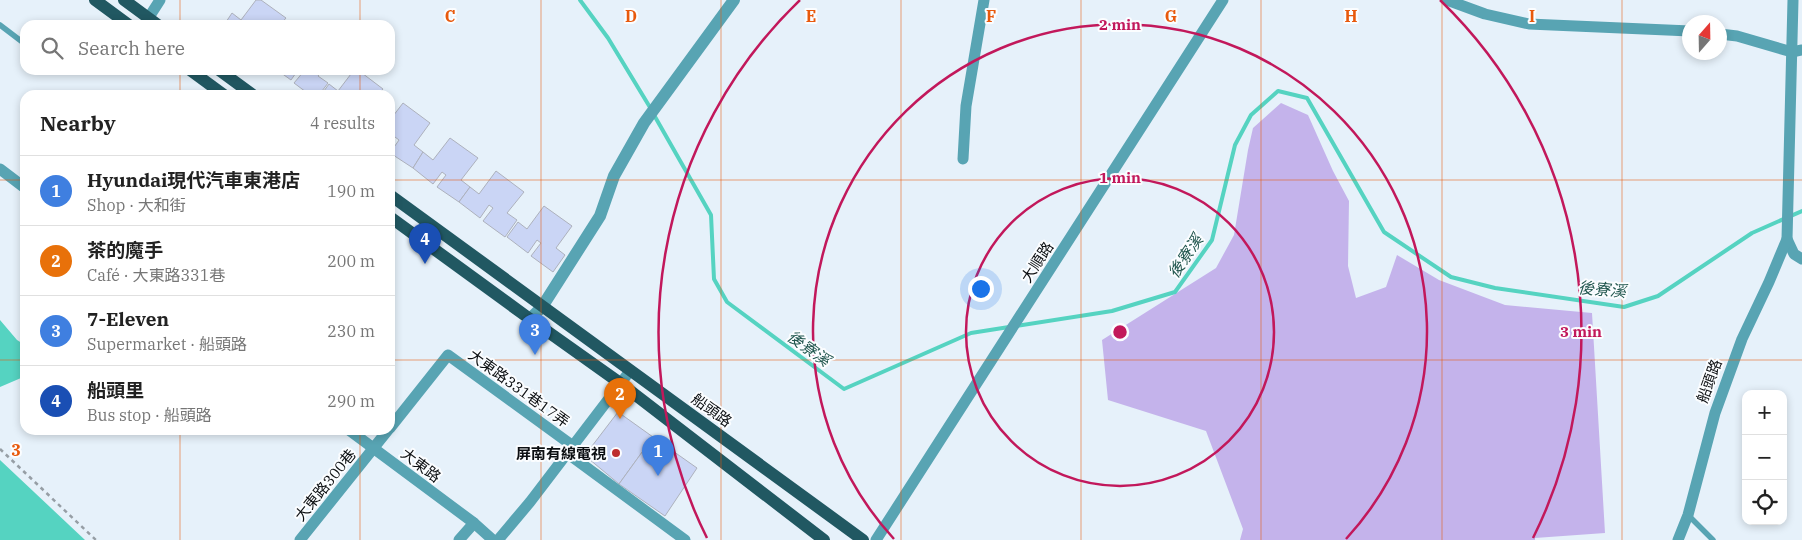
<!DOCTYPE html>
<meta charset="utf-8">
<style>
body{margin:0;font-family:"IBM Plex Serif","Noto Sans TC",serif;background:#f2f2f2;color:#222}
.controls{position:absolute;right:15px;bottom:15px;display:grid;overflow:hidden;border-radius:10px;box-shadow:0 2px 8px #0003}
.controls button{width:45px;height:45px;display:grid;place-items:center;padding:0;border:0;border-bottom:1px solid #e0e0e0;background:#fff;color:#222;font:25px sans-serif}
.compass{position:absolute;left:1682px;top:15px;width:45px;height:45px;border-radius:50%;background:#fff;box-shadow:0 2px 8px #0003;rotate:20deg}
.you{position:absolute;left:980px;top:288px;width:18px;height:18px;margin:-12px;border:4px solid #fff;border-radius:50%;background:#1a73e8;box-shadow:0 0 0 8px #1a73e833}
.badge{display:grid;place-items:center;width:32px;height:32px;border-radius:50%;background:#d93025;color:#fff;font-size:16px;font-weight:700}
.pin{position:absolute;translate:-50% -41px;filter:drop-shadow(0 1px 2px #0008)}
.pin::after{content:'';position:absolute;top:26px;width:18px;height:15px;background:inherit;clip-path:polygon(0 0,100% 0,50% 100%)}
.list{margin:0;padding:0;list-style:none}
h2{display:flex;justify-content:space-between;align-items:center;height:65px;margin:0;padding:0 20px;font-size:21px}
h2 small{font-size:16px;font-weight:400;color:#767676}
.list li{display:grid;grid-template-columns:32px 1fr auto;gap:15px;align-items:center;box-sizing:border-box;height:70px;padding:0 20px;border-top:1px solid #e0e0e0}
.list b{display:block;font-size:19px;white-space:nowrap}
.list p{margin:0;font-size:16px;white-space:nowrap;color:#767676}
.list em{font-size:16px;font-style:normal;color:#767676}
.icon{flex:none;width:28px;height:28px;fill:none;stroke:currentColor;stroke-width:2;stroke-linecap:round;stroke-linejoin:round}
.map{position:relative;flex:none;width:1802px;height:540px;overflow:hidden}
.search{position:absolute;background:#fff;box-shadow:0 2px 8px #0003;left:20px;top:20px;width:375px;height:55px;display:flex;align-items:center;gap:12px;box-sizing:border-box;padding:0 18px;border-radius:15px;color:#767676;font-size:19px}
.panel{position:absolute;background:#fff;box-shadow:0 2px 8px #0003;left:20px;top:90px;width:375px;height:345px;border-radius:15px}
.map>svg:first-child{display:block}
</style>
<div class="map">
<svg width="1802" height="540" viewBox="0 0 1802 540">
<rect width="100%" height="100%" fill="#e6f1fa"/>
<polygon fill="#c4b3eb" points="1281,103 1308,115 1333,171 1349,201 1348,266 1356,298 1386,287 1397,255 1439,280 1505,305 1592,313 1605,533 1535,538 1535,540 1240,540 1243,529 1206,431 1108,400 1102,340 1216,268 1234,235 1248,150 1253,128"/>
<g fill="#55d3c1">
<polygon points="0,320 17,340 25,345 25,374 21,378 0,387"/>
<polygon points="0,460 85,540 0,540"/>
</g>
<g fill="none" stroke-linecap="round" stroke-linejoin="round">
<g stroke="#55d3c1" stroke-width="4">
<polyline points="580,0 608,38 651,109"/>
<polyline points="654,115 711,215 714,279 727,302 844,389 971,333 1009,327"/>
<polyline points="1016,326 1112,311 1175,292 1212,240 1235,145 1251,115 1278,91 1307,98 1384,232 1451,277 1495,288 1624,307 1658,296 1752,233 1802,211"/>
</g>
</g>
<g fill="#cad5f5" stroke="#adb1bc">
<polygon points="256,0 261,0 286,18 280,25 224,25 232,13 241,20"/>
<polygon points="277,70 298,70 291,80"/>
<polygon points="302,70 323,70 318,76 328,83 319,95 310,95 294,83 304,71"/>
<polygon points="354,70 358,70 383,89 378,95 321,95 329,84 338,91"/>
<polygon points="403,103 430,123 414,145 423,152 413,168 390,153 399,140 395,137 390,144 390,120"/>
<polygon points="450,138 478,158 461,180 470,187 459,202 437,187 446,175 442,172 433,184 413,168 423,152 433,160"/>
<polygon points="496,171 524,192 507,213 517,220 505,237 483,221 493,208 489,205 480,218 459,202 470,187 479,194"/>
<polygon points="544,206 572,226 556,248 565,255 553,272 531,256 541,243 537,240 528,253 507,237 518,222 527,229"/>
<polygon points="618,412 653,437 619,484 589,459 592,446"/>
<polygon points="653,437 697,468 665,516 619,484"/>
</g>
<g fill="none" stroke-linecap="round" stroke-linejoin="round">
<polyline stroke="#969ea5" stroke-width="2.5" stroke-dasharray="4 4" stroke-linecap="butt" points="0,449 96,540"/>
<g stroke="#58a4b3" stroke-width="5.5">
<polyline points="0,25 25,44"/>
<polyline points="1688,515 1713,540"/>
</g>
<g stroke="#58a4b3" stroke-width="11">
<polyline points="1447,0 1485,14 1529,24 1690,31"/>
<polyline points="144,25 160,0"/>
<polyline points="1720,34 1737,36 1792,52 1802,50"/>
<polyline points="963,159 966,106 984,0"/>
<polyline points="0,169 25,188"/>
<polyline points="1787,239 1794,254 1802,259"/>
<polyline points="390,428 448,355 573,446"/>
<polyline points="349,430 474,523 493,540"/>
<polyline points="567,453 685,540"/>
<polyline points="300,540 388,430"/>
<polyline points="459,540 474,523"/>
<polyline points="498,540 530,502 630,371"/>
<polyline points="876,540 1223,0"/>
<polyline points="1678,540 1688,515 1715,413 1742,339 1769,282 1787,239 1793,0"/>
</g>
<polyline stroke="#58a4b3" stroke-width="12" points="530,319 542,307 600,216 614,176 644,123 734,0"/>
<g stroke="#215862" stroke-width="12">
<polyline points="95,0 129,25"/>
<polyline points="124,0 158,25"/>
<polyline points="190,70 224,95"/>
<polyline points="219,70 253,95"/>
<polyline points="390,195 863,540"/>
<polyline points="390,217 530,319 620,383 824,540"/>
</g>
</g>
<path fill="none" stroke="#e8590c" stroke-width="1" stroke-opacity="0.55" d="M 180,0 L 180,25M 360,0 L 360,25M 541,0 L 541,540M 721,0 L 721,540M 901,0 L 901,540M 1081,0 L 1081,540M 1261,0 L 1261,540M 1442,0 L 1442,540M 1622,0 L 1622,540M 180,70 L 180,95M 360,70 L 360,95M 0,180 L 25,180M 390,180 L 1802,180M 0,360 L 25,360M 390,360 L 1802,360M 180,430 L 180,540M 360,430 L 360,540"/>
<g fill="none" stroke="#c2185b" stroke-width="2.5">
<circle cx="1120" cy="332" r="154"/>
<path d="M894 539A307 307 0 1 1 1346 539"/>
<path d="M707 538A461 461 0 0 1 800 0M1440 0A461 461 0 0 1 1533 538"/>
</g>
<circle fill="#bd2e2e" stroke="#fbfdff" stroke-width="2" cx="616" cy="453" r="5"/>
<g text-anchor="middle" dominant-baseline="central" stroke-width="4" stroke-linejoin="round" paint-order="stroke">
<g font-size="15" fill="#0c0f12" stroke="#fbfdff">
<text transform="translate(1037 262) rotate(-57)">大順路</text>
<text transform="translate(1709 381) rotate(-70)">船頭路</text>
<text transform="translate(519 388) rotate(36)">大東路331巷17弄</text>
<text transform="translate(712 410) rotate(36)">船頭路</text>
<text transform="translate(421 465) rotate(37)">大東路</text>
<text transform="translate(325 485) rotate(-51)">大東路300巷</text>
</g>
<g font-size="15" font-weight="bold" fill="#0c0f12" stroke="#fbfdff" text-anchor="end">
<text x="606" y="453">屏南有線電視</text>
</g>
<g font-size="16" font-style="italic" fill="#22574f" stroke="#fbfdff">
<text transform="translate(1185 256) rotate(-56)">後寮溪</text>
<text transform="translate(1602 289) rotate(5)">後寮溪</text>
<text transform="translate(809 348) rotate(36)">後寮溪</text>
</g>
</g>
<g font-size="16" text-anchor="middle" font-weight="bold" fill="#e8590c" stroke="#fbfdff" stroke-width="4" stroke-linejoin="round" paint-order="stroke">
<text x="450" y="22">C</text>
<text x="631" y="22">D</text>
<text x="811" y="22">E</text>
<text x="991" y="22">F</text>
<text x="1171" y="22">G</text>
<text x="1351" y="22">H</text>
<text x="1532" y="22">I</text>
<text x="16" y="456">3</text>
</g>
<circle cx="1120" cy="332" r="8" fill="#c2185b" stroke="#fbfdff" stroke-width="2.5"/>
<g font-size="15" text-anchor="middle" font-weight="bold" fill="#c2185b" stroke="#fbfdff" stroke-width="4" stroke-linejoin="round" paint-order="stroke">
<text x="1120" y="30">2 min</text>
<text x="1120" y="183">1 min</text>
<text x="1581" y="337">3 min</text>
</g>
</svg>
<div class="controls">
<button>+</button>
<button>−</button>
<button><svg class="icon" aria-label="locate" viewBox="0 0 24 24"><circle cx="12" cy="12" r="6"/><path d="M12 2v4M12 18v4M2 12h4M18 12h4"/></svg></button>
</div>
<svg class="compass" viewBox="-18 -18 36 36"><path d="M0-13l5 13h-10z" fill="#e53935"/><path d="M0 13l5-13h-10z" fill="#767676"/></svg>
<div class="you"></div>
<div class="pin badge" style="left:658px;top:476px;background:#3f7fe0">1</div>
<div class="pin badge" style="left:620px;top:419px;background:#e8710a">2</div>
<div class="pin badge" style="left:535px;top:355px;background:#3f7fe0">3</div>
<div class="pin badge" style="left:425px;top:264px;background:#1a4fb4">4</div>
<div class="search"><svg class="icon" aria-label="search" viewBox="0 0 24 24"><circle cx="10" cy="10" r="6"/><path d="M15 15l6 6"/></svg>Search here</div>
<section class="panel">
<h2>Nearby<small>4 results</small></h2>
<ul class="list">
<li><span class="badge" style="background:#3f7fe0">1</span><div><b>Hyundai現代汽車東港店</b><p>Shop · 大和街</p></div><em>190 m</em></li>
<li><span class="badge" style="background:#e8710a">2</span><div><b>茶的魔手</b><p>Café · 大東路331巷</p></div><em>200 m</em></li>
<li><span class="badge" style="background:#3f7fe0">3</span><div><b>7-Eleven</b><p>Supermarket · 船頭路</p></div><em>230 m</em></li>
<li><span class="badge" style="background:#1a4fb4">4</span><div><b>船頭里</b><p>Bus stop · 船頭路</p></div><em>290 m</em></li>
</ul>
</section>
</div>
